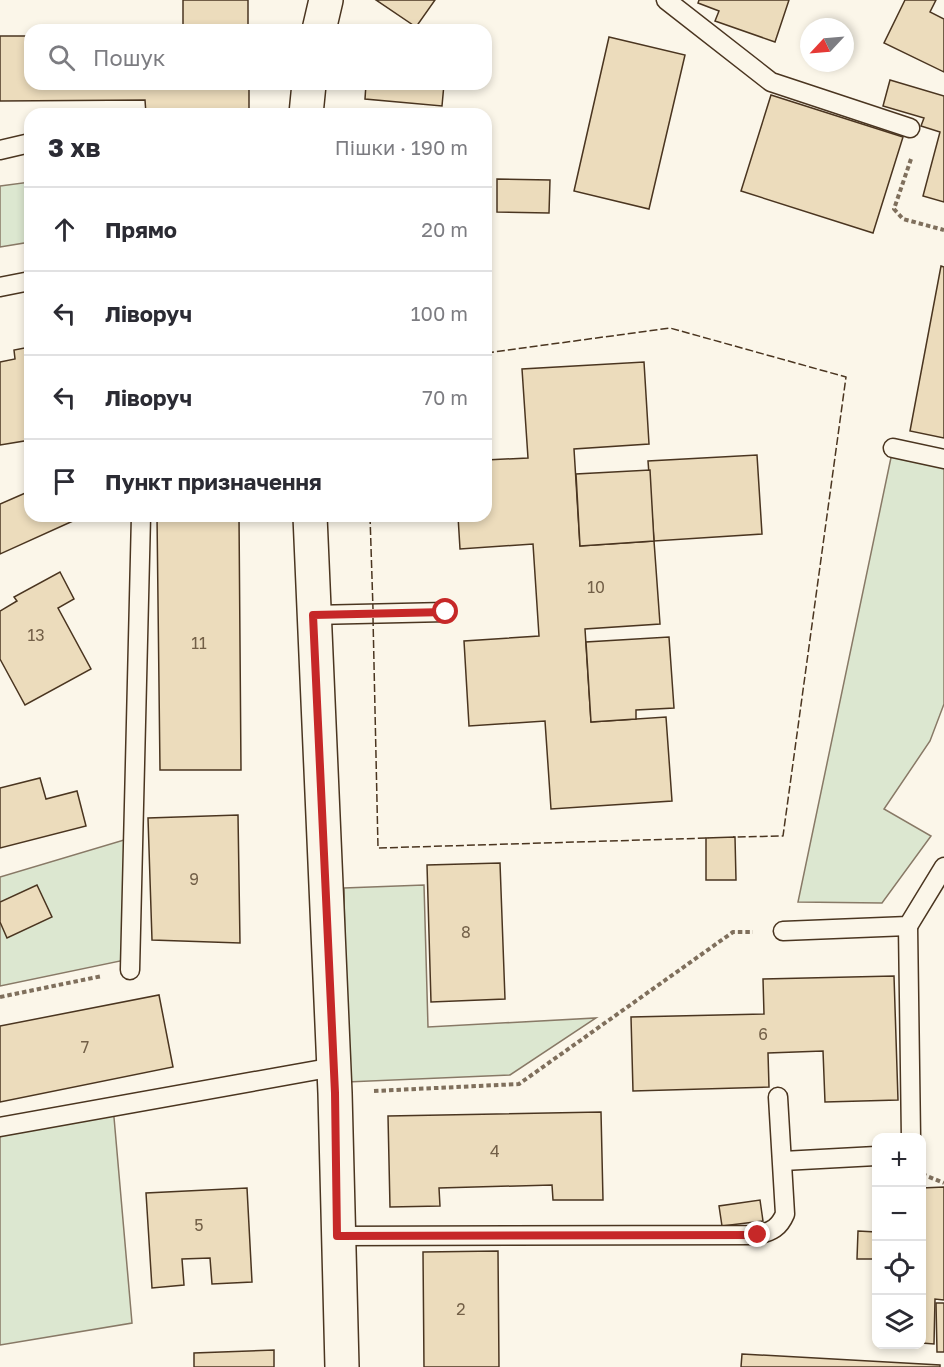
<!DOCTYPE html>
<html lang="uk">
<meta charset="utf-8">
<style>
body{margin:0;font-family:"Golos Text",sans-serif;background:#f7f7f7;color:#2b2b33}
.controls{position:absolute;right:18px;bottom:18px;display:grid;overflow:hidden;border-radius:12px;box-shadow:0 3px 9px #0003}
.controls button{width:54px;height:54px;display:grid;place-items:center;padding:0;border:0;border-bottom:2px solid #e1e1e2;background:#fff;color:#2b2b33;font:30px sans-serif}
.compass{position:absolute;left:800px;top:18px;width:54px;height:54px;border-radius:50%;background:#fff;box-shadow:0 3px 9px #0003;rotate:244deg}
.stop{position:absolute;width:18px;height:18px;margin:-14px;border:4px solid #c62828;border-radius:50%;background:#fff}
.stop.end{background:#c62828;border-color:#fff;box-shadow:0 2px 6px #0008}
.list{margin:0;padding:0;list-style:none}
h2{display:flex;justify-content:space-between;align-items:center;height:78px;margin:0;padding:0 24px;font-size:26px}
h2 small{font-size:20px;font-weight:400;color:#7c7c81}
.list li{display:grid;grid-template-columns:39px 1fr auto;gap:18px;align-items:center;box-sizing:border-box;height:84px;padding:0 24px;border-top:2px solid #e1e1e2}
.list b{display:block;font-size:22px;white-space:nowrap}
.list em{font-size:20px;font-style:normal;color:#7c7c81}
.icon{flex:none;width:33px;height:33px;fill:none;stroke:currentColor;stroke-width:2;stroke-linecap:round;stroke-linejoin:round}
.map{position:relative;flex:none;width:944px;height:1367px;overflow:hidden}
.search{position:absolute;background:#fff;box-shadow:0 3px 9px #0003;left:24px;top:24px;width:468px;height:66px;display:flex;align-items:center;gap:15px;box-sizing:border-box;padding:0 21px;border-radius:18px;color:#7c7c81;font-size:22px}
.panel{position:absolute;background:#fff;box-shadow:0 3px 9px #0003;left:24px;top:108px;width:468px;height:414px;border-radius:18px}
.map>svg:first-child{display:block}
</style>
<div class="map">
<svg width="944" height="1367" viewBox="0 0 944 1367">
<rect width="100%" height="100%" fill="#fbf6e9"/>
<g fill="#dce7d0" stroke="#887966" stroke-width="1.5">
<polygon points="30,182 30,242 0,247 0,186"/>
<polygon points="893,448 944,459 944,704 930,741 884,809 931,836 882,903 798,902"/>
<polygon points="134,837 130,959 0,986 0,877"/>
<polygon points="424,885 428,1027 596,1018 510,1075 347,1082 344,888"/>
<polygon points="113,1106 132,1323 0,1345 0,1127"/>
</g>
<g fill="#ecdcbc" stroke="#4a3520" stroke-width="1.5">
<rect x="183" y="0" width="65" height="30"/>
<polygon points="376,0 435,0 416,27"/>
<polygon points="699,0 789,0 775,42 715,21 719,11 698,3"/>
<polygon points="905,0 936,0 930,12 944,19 944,72 884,43"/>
<polygon points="0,36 30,36 30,84 249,84 249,114 146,114 145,100 0,101"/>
<polygon points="609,37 685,55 649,209 574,191"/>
<polygon points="890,80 944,96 944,202 923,196 940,132 921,126 924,118 883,106"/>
<polygon points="366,84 444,84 442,106 365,99"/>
<polygon points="771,95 903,137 873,233 741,191"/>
<polygon points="497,179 550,180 549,213 497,212"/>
<polygon points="941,266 944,267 944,438 910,431"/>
<polygon points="30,347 30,440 0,445 0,362 15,359 14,350"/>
<polygon points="644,362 649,444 574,449 580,546 654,541 660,624 585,629 591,722 666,717 672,801 551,809 545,721 469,726 464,641 539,636 533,544 460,549 458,516 486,516 486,460 528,458 522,369"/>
<polygon points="757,455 762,534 654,541 648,461"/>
<polygon points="650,470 654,541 580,546 576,474"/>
<polygon points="30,491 30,516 84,516 0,554 0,504"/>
<polygon points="157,516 239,516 241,770 160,770"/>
<polygon points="60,572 74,599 58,608 91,669 25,705 0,659 0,611 17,601 14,597"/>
<polygon points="669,637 674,708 636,710 636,719 591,722 586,642"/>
<polygon points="40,778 46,799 77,791 86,826 0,848 0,788"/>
<polygon points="238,815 240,943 152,940 148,818"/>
<polygon points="735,837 736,880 706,880 706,838"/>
<polygon points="500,863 505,999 431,1002 427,865"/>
<polygon points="37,885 52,917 7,938 0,922 0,902"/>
<polygon points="894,976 898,1100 825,1102 823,1051 768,1053 769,1087 633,1091 631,1017 764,1014 763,979"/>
<polygon points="159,995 173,1067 0,1102 0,1026"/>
<polygon points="601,1112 603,1200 553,1200 552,1185 439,1188 440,1206 390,1207 388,1116"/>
<polygon points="944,1187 944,1300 935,1299 934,1344 922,1343 922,1188"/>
<polygon points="247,1188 252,1282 212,1284 210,1258 182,1259 184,1285 152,1288 146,1193"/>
<polygon points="760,1200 763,1221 722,1226 719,1206"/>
<polygon points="858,1231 876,1232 876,1259 857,1259"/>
<polygon points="498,1251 499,1367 424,1367 423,1252"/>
<polygon points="936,1303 944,1303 944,1352 937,1352"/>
<polygon points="274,1350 274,1367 194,1367 194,1353"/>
<polygon points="742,1354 940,1365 940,1367 741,1367"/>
</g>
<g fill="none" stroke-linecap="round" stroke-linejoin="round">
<defs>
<g id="lane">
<polyline points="666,0 771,82 910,128"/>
<polyline points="0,150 30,143"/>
<polyline points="0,287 30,281"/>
<polyline points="893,448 944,459"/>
<polyline points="313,615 446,612"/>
<polyline points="908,926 911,1138"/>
<polyline points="783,931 908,926 944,867"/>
<polyline points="130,970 141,516"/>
<polyline points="0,1127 334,1067"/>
<polyline points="783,1161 876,1156"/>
<path d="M 337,1236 L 758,1235 C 772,1231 779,1228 785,1214 L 778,1097"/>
</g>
<g id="secondary">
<polyline points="319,30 326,0"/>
<polyline points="306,114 309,84"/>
<polyline points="310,516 335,1093 342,1367"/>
</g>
</defs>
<use href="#lane" stroke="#4a3520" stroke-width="21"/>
<use href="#secondary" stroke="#4a3520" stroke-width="36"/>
<g stroke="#7f6f5c" stroke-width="4" stroke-dasharray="4.5 3" stroke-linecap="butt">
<polyline points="911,159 894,209 903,219 944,230"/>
<polyline points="0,997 102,976"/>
<polyline points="374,1091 519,1084 733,932 753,932"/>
<polyline points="922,1174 944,1183"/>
</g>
<use href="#lane" stroke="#fbf6e9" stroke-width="18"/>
<use href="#secondary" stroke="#fbf6e9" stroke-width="33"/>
<g stroke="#4a3520" stroke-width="1.5" stroke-dasharray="8 3" stroke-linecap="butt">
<polyline points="486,353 670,328 846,377 783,836 733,837"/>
<polyline points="370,516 373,609"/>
<polyline points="373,618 378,848 709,838"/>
</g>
</g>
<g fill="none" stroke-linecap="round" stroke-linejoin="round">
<polyline stroke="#c62828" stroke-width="8" points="446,612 313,615 335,1093 337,1236 758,1235"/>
</g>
<g text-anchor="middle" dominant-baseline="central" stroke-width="4.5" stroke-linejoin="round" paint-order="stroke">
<g font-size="16" fill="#725f47">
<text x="596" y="587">10</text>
<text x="36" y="635">13</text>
<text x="199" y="643">11</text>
<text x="194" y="879">9</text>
<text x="466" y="932">8</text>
<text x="763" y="1034">6</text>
<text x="85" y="1047">7</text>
<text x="495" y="1151">4</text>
<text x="199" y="1225">5</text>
<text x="461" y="1309">2</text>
</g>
</g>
</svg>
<div class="controls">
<button>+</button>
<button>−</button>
<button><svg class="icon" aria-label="locate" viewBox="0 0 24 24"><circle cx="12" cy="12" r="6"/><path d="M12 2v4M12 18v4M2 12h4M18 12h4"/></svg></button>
<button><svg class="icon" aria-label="layers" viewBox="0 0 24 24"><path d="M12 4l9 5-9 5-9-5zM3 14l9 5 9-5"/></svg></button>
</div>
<svg class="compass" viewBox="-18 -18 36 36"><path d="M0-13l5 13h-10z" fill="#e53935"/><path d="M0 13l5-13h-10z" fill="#7c7c81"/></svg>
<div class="stop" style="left:446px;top:612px"></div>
<div class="stop end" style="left:758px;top:1235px"></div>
<div class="search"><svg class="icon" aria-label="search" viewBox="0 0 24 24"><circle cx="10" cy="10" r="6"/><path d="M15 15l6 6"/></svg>Пошук</div>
<section class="panel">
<h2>3 хв<small>Пішки · 190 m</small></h2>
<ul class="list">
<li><svg class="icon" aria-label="ahead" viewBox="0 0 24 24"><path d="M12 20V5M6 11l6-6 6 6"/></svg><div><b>Прямо</b></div><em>20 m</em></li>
<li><svg class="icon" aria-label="left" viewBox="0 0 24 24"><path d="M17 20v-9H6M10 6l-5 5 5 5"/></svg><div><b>Ліворуч</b></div><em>100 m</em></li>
<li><svg class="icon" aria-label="left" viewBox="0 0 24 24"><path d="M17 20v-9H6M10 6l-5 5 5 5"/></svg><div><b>Ліворуч</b></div><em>70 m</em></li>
<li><svg class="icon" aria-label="arrive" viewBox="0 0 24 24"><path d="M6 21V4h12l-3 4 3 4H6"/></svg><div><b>Пункт призначення</b></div></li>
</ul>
</section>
</div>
